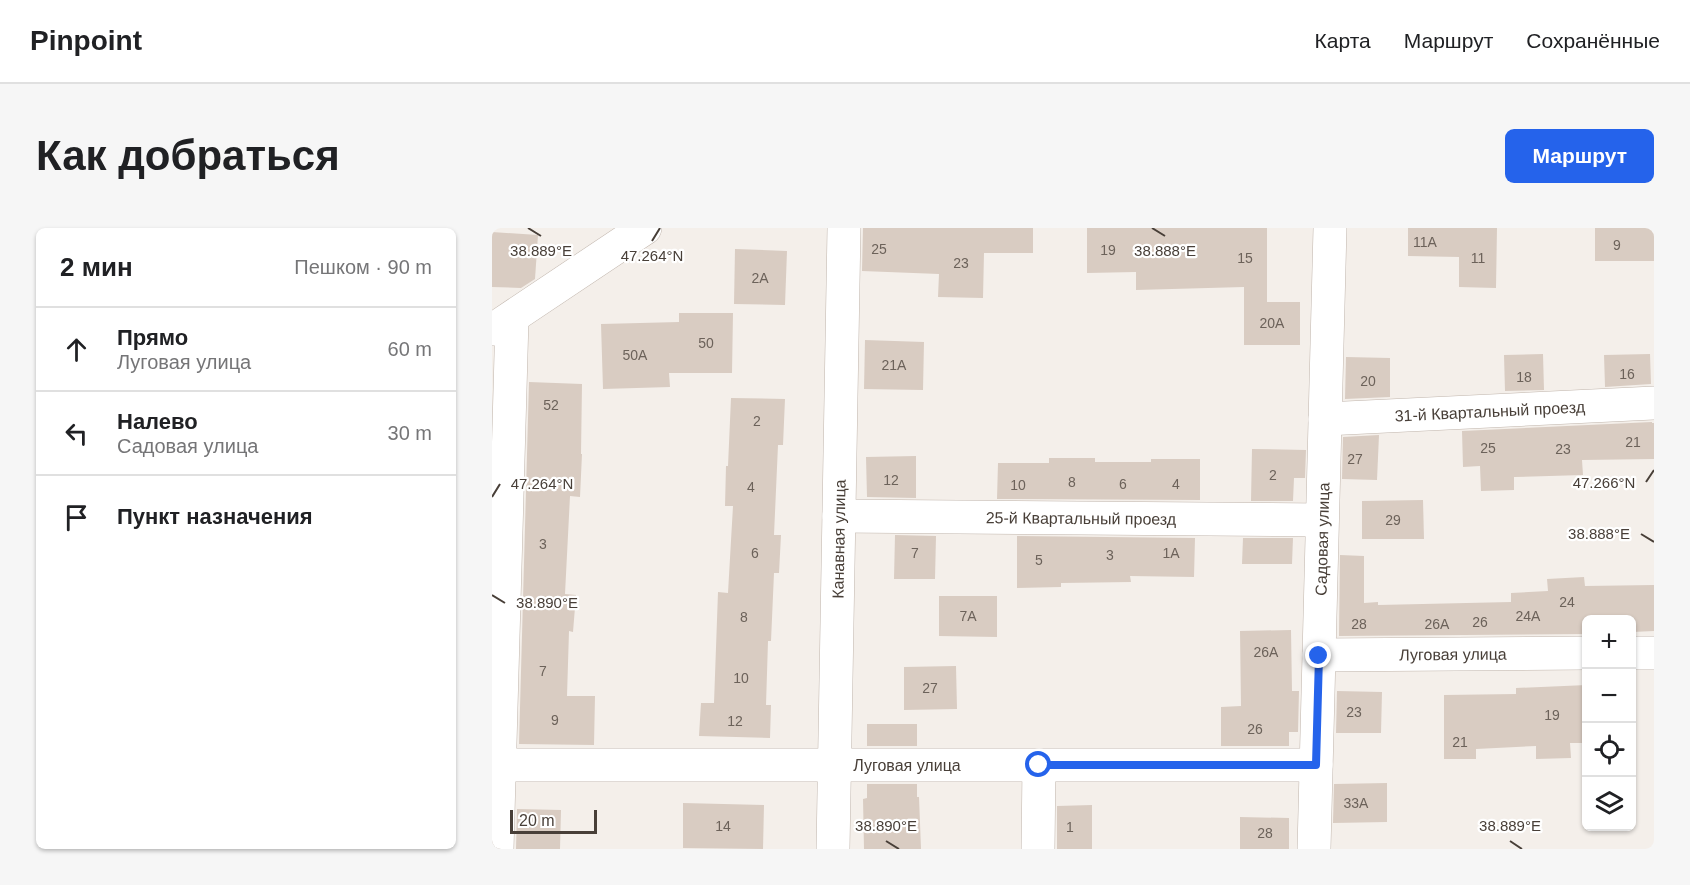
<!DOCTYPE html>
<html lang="ru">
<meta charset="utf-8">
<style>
body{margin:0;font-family:Helvetica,sans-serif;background:#f6f6f6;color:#202124}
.controls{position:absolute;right:18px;bottom:18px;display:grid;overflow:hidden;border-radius:9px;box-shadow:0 2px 4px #0004}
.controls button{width:54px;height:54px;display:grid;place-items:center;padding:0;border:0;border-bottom:2px solid #e0e0e0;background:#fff;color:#202124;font:30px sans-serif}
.scale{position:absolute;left:18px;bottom:15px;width:87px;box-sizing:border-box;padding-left:6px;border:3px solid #483f38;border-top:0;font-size:16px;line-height:21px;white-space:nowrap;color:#483f38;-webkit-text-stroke:4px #fff;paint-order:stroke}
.stop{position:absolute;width:18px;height:18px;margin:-14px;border:4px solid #2563eb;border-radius:50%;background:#fff}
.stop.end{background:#2563eb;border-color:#fff;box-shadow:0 2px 6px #0008}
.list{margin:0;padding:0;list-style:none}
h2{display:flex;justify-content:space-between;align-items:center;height:78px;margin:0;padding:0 24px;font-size:26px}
h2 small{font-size:20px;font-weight:400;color:#757577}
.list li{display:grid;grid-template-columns:39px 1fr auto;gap:18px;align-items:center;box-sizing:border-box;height:84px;padding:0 24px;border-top:2px solid #e0e0e0}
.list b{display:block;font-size:22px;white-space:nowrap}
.list p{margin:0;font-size:20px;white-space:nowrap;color:#757577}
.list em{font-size:20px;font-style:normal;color:#757577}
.icon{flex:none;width:33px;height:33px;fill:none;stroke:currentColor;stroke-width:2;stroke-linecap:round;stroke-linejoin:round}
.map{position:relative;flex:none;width:1162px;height:621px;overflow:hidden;border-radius:9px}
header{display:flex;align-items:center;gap:36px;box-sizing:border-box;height:84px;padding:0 30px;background:#fff;border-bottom:2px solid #e0e0e0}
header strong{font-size:28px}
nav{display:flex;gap:33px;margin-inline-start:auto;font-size:21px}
.intro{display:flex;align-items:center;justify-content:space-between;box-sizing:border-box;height:144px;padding:0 36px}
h1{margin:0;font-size:42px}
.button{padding:15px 27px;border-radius:9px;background:#2563eb;color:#fff;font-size:21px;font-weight:700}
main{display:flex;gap:36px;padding:0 36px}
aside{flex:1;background:#fff;border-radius:9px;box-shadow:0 2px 4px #0004}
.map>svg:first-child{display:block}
</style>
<header>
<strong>Pinpoint</strong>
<nav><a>Карта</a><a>Маршрут</a><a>Сохранённые</a></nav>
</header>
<div class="intro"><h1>Как добраться</h1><a class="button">Маршрут</a></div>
<main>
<aside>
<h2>2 мин<small>Пешком · 90 m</small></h2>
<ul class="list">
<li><svg class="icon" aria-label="ahead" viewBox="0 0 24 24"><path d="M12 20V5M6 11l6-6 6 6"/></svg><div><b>Прямо</b><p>Луговая улица</p></div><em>60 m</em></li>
<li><svg class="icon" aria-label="left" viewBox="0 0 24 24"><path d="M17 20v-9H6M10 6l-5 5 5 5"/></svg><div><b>Налево</b><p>Садовая улица</p></div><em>30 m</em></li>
<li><svg class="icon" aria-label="arrive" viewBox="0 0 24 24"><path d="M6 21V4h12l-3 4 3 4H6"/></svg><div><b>Пункт назначения</b></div></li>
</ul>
</aside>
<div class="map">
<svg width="1162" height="621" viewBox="0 0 1162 621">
<rect width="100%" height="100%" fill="#f4efea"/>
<g fill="#d9ccc2">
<polygon points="371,0 541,0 541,25 492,25 491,70 446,69 447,46 370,43"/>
<polygon points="595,0 775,0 775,74 808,74 808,117 752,117 752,59 644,62 644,44 595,45"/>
<polygon points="916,0 1005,0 1004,60 967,59 967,29 916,28"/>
<rect x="1103" y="0" width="59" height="33"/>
<polygon points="0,4 46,7 43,51 29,60 0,59"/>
<polygon points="243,21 295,23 293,77 242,76"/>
<polygon points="187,85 241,85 240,145 177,145 178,159 111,161 109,96 187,94"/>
<polygon points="373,112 432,114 431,162 372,161"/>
<polygon points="1051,126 1052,162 1013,163 1012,127"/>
<polygon points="1158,126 1159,156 1113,159 1112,127"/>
<polygon points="854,129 898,130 898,169 853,171"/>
<polygon points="37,154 90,156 89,226 90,226 88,269 78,268 73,366 84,367 81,404 77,403 75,468 103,468 102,517 27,516"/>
<polygon points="239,170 293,171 291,217 286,217 282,307 289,307 287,345 282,345 279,413 276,413 274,477 279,477 278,510 207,508 209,475 222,475 226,364 236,365 241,278 233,278 234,238 236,238"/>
<polygon points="1160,194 1160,195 1162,195 1162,231 1090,232 1091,247 1022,249 1022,262 989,263 988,238 971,239 970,203"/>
<polygon points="887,207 885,252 850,251 851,209"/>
<polygon points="760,221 814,222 813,250 802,250 801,273 759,273"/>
<polygon points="424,228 424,270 375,269 374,229"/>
<polygon points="557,230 603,230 603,234 659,234 659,231 708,231 708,272 505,271 506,235 557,235"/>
<polygon points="931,272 932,311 870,311 870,273"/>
<polygon points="403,307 444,308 443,351 402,351"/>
<polygon points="525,308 703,310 702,349 638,348 639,354 569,355 569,359 525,360"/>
<polygon points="751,310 801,310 800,336 750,336"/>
<polygon points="848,327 872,328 872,375 886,374 886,377 1019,374 1019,365 1056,363 1055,351 1092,349 1093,358 1162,357 1162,403 1140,404 1140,392 1095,392 1095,406 847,408"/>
<polygon points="447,368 505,368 505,409 447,408"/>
<polygon points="799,402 800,463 807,463 806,504 797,504 797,518 729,518 729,479 749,478 748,403"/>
<polygon points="464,438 465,481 412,482 412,439"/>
<polygon points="1095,457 1095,515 1078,515 1079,530 1044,531 1044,518 984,521 984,531 952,531 952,467 1024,466 1024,460"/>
<polygon points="845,463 890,464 889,505 844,505"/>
<rect x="375" y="496" width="50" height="22"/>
<polygon points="895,555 895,594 841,595 842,556"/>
<polygon points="375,556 425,556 425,569 427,569 429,621 372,621 371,571 375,570"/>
<polygon points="191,575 272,577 271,621 191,620"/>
<polygon points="600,577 600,621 565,621 565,578"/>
<polygon points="25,581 69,582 68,621 24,621"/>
<polygon points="748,589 797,590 797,621 748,621"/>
</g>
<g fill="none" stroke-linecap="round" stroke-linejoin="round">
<defs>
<g id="minor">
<polyline points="2,101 153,0"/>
<path id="s1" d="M 833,191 L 1162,175"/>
<path id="s2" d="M 347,288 L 830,292"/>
<polyline points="1140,425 1162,425"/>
<path id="s3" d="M 827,427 L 1094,425"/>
<path id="s4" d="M 7,537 L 824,537"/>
<polyline points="5,621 20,91"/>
<path id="s5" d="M 341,621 L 352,0"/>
<polyline points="546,621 547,537"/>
<path id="s6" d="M 822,621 L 838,0"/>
</g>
</defs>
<use href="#minor" stroke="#c0b5ac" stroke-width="34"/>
<use href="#minor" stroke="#fff" stroke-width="33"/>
</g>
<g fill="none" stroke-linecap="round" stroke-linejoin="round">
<polyline stroke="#2563eb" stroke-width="8" points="547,537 824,537 827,428"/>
</g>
<path fill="none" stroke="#483f38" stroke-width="2" d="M 36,0 L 49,8M 660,0 L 673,8M 160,13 L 168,0M 1154,254 L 1162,242M 0,269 L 8,256M 1149,306 L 1162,314M 0,367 L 13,375M 394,613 L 407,621M 1018,613 L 1030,621"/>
<g text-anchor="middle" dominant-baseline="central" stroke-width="4.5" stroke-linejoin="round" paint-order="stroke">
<g font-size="14" fill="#6c625a">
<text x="933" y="14">11А</text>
<text x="1125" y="17">9</text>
<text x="387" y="21">25</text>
<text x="616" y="22">19</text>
<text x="753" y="30">15</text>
<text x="986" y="30">11</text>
<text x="469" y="35">23</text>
<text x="268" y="50">2А</text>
<text x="780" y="95">20А</text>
<text x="214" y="115">50</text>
<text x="143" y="127">50А</text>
<text x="402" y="137">21А</text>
<text x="1135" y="146">16</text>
<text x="1032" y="149">18</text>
<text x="876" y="153">20</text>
<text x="59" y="177">52</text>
<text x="265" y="193">2</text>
<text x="1141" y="214">21</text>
<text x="996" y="220">25</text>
<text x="1071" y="221">23</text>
<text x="863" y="231">27</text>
<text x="781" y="247">2</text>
<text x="399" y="252">12</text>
<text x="580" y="254">8</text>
<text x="631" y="256">6</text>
<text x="684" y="256">4</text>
<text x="526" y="257">10</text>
<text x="259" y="259">4</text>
<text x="901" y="292">29</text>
<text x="51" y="316">3</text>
<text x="263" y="325">6</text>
<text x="423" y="325">7</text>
<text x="679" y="325">1А</text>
<text x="618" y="327">3</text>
<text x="547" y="332">5</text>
<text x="1075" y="374">24</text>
<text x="476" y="388">7А</text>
<text x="1036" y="388">24А</text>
<text x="252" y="389">8</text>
<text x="988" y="394">26</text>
<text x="867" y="396">28</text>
<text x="945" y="396">26А</text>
<text x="774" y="424">26А</text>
<text x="51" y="443">7</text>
<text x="249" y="450">10</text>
<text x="438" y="460">27</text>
<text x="862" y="484">23</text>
<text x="1060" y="487">19</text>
<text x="63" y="492">9</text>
<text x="243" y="493">12</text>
<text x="763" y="501">26</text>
<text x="968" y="514">21</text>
<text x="864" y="575">33А</text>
<text x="231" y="598">14</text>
<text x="578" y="599">1</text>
<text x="773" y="605">28</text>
</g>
<g font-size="16" fill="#483f38" stroke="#fff">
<text stroke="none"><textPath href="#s1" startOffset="165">31-й Квартальный проезд</textPath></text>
<text stroke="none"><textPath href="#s2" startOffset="242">25-й Квартальный проезд</textPath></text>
<text stroke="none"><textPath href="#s5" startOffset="310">Канавная улица</textPath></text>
<text stroke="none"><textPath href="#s6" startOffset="310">Садовая улица</textPath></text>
<text stroke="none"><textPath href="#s3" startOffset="134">Луговая улица</textPath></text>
<text stroke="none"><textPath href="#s4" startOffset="408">Луговая улица</textPath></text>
</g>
</g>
<g font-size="15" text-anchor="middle" fill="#483f38" stroke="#fff" stroke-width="4.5" stroke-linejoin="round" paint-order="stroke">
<text x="49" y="28">38.889°E</text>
<text x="673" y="28">38.888°E</text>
<text x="160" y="33">47.264°N</text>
<text x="1112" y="260">47.266°N</text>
<text x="50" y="261">47.264°N</text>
<text x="1107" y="311">38.888°E</text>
<text x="55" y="380">38.890°E</text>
<text x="394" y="603">38.890°E</text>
<text x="1018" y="603">38.889°E</text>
</g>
</svg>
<div class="controls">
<button>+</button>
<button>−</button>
<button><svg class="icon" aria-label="locate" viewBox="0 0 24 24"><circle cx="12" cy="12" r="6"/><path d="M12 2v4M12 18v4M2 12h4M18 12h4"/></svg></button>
<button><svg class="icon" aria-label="layers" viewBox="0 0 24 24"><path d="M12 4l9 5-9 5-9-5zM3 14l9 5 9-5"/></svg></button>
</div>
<div class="scale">20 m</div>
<div class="stop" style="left:547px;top:537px"></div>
<div class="stop end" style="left:827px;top:428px"></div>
</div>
</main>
